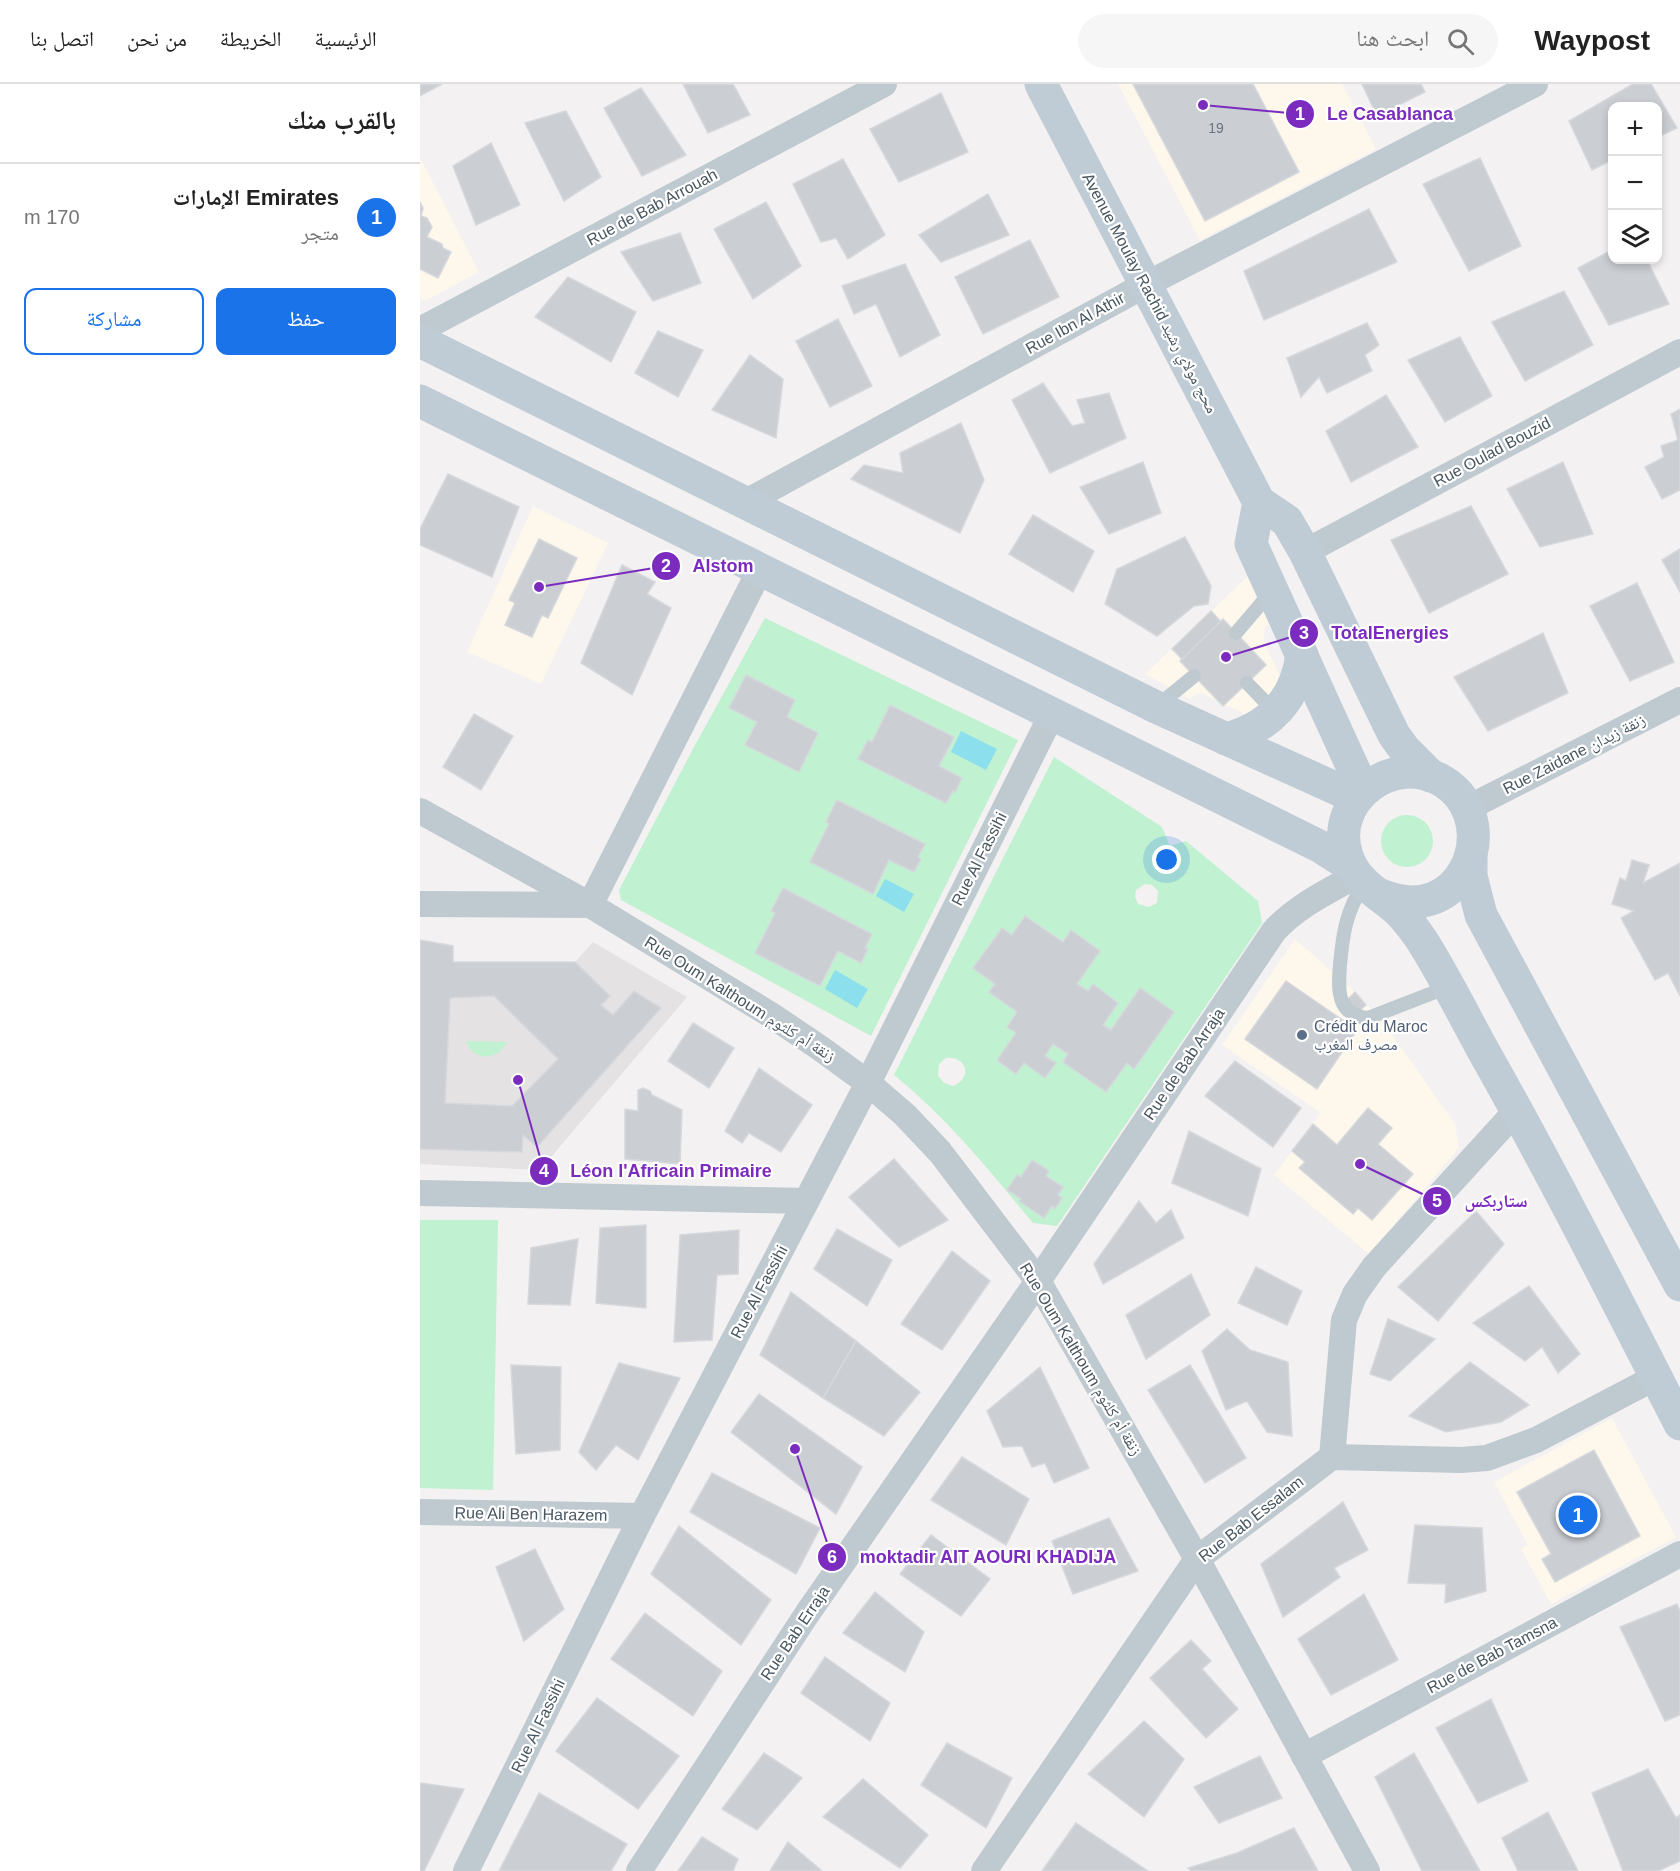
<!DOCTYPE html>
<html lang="ar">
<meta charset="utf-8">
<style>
body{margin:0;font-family:Helvetica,"Noto Naskh Arabic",sans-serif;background:#f6f6f6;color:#222;direction:rtl}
.controls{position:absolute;right:18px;top:18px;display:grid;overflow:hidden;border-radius:12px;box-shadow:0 3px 9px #0003}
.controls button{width:54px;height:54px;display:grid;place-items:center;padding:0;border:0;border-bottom:2px solid #e0e0e0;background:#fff;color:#222;font:30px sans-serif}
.you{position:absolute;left:747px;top:776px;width:21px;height:21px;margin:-15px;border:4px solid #fff;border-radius:50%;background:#1a73e8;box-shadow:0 0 0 9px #1a73e833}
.badge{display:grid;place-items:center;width:39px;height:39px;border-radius:50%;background:#1a73e8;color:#fff;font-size:20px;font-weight:700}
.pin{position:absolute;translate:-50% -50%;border:3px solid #fff;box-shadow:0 2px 6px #0006}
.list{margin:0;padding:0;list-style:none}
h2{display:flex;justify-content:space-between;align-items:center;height:78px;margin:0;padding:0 24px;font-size:26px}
h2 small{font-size:20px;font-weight:400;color:#767676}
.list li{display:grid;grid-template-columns:39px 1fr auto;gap:18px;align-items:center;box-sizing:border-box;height:108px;padding:0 24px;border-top:2px solid #e0e0e0}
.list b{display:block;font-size:22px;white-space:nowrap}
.list p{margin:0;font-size:20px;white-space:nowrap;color:#767676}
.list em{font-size:20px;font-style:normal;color:#767676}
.actions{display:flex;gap:12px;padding:18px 24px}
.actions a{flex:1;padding:14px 0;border:2px solid #1a73e8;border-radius:12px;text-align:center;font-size:21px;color:#1a73e8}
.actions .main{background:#1a73e8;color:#fff}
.icon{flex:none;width:33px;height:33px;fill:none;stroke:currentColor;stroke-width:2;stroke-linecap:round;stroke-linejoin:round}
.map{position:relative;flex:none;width:1260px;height:1787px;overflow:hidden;direction:ltr}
header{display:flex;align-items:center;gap:36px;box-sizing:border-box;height:84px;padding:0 30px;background:#fff;border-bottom:2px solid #e0e0e0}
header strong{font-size:28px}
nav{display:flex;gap:33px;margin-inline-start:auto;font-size:21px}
.search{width:420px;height:54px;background:#f6f6f6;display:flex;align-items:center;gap:15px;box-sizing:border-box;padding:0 21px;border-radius:33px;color:#767676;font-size:22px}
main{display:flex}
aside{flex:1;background:#fff}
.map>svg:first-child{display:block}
</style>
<header>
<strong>Waypost</strong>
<div class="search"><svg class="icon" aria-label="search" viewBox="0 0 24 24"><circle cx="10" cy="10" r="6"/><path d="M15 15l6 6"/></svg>ابحث هنا</div>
<nav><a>الرئيسية</a><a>الخريطة</a><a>من نحن</a><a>اتصل بنا</a></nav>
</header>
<main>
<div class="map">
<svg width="1260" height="1787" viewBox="0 0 1260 1787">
<rect width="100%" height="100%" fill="#f3f1f1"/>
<g fill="#fdf7ec">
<polygon points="698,0 922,0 956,65 780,156"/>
<polygon points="0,73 59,188 5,217 0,214"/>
<polygon points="113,422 188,459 121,600 47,568"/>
<polygon points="828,492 851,544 848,541 845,543 844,557 862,597 831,633 781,609 778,609 770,615 725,590"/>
<polygon points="875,855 935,908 966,942 1035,1040 1039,1064 949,1170 854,1091 901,1029 802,961"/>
<polygon points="1192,1334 1256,1453 1131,1520 1101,1465 1108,1461 1074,1398"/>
</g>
<polygon fill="#e4e2e3" points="0,856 33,862 33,878 155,878 173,858 267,913 120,1086 0,1080"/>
<g fill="#c0f1d0" fill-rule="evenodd">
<path d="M 345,534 L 598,656 L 451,952 L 201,816 L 199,806 L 274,663 ZM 326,591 L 375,616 L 367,633 L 398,649 L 379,687 L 326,661 L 337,638 L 309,624 ZM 470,621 L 534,653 L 506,709 L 439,675 L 448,656 L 452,658 ZM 417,716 L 483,749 L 453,809 L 390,778 L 409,740 L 406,738 ZM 363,804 L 432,839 L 400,902 L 355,829 L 352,827 Z"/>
<path d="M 634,673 L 742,743 L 750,762 L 766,757 L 838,817 L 842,839 L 637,1142 L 613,1139 C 568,1085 529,1036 474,991 ZM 725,800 L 732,801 L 738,807 L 737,819 L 729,823 L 718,820 L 715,813 L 716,806 ZM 606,832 L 643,858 L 651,847 L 680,867 L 657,900 L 668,907 L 673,901 L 698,918 L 683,941 L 691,946 L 720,905 L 754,928 L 714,985 L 707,979 L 686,1008 L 643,978 L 648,970 L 633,960 L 625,972 L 635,980 L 625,994 L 604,979 L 596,990 L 577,976 L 596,949 L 587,942 L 597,928 L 569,908 L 575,900 L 554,884 L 582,844 L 592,851 ZM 526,974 C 547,972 553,994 533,1002 L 524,999 L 518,992 L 519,980 ZM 597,1091 L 601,1093 L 626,1092 L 643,1103 L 638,1111 L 642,1114 L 635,1124 L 632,1122 L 624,1134 L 599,1117 L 601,1115 L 588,1106 Z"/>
<circle cx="987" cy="757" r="26"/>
<path d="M 46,957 L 87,958 C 78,977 53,978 46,957 Z"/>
<polygon points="0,1136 78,1136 73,1406 0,1404"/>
</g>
<g fill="#8ce0ee">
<polygon points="541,647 577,665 566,686 531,668"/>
<polygon points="465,795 494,810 484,828 456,812"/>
<polygon points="415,886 448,905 437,924 405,905"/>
</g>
<g fill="#cbced3" stroke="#d5d8dc" stroke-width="1.5" fill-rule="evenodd">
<polygon points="0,0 22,0 0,12"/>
<polygon points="263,0 313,0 330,31 288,49"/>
<polygon points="713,0 833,0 879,88 785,137"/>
<polygon points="942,0 1001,0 1005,8 957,32"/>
<polygon points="1213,0 1231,0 1257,44 1238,53 1238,22 1192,22 1192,76 1172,86 1149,37"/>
<polygon points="221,4 266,71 222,92 184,24"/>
<polygon points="521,9 548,68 479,98 450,45"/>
<polygon points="146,27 181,93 144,117 105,39"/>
<polygon points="71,59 100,121 56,141 33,82"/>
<polygon points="1060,74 1101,162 1049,187 1003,100"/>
<polygon points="423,75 465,151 428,175 416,154 401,158 373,100"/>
<polygon points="568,110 589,151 521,178 499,151"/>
<polygon points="0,118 3,124 1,132 7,134 12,143 7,153 22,160 23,164 31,168 18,194 0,185"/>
<polygon points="346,118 381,182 333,215 294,145"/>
<polygon points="949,125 977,178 844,236 824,187"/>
<polygon points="260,149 281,199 233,217 201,168"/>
<polygon points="610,156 639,213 563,250 535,193"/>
<polygon points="1192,166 1192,176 1227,176 1249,220 1189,241 1158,184"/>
<polygon points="485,180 520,251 480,273 456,220 434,230 422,202"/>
<polygon points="148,193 216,228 191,278 115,233"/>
<polygon points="1144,207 1173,261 1105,297 1072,238"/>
<polygon points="418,235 452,302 410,323 376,257"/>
<polygon points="947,239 959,261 945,271 952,287 907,309 899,293 881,313 867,274"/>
<polygon points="238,247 283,266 258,313 215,289"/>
<polygon points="1040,253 1072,312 1025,338 988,276"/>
<polygon points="330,271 363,295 356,354 292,326"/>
<polygon points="623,299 652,342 665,339 657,316 689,309 706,354 630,389 592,316"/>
<polygon points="966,311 998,363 931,398 906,347"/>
<polygon points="1260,325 1260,406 1242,415 1225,383 1244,373 1241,362 1258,356 1251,330"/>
<polygon points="541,339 564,396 540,449 431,395 444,381 483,389 480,369"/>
<polygon points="723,378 741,429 689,450 660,403"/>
<polygon points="1143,378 1173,450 1120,463 1087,405"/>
<polygon points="28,390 99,423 72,493 0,461 0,445"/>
<polygon points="1051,422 1088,490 1009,529 971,456"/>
<polygon points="613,431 674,467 653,508 589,470"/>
<polygon points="765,453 791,502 788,520 774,522 737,552 685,520 697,485"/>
<polygon points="119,455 157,474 128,534 122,531 112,553 85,541 95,519 89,516"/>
<polygon points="1260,465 1260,508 1242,476"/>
<polygon points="202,481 235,498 227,510 251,524 212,611 161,579"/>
<polygon points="1217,499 1254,578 1210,597 1170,522"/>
<polygon points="791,527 802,539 763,576 752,565"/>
<polygon points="803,535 846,581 803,622 760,577"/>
<polygon points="1123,549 1148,609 1068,647 1034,593"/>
<polygon points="326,591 375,616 367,633 398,649 379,688 325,661 337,638 309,624"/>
<polygon points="470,621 534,653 519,682 542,694 535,708 533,707 526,719 438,675 448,656 452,658"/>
<polygon points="54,630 93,652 61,706 23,683"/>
<polygon points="417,716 505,760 498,773 501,775 494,788 469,776 453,810 390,778 409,740 406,738"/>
<polygon points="1212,776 1229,781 1223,799 1260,779 1260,912 1248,889 1235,896 1201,834 1214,827 1192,820 1200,794 1206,797"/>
<polygon points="363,804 452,850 445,864 448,865 441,879 418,867 400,902 335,869 355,829 351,827"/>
<polygon points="605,832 643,858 651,846 680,867 657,900 668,907 673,900 698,919 683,941 691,946 720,904 754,928 714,985 707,979 686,1008 643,978 648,970 633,960 625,972 636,979 625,994 604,979 596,990 577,976 596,949 587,943 597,928 569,908 575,900 553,884 582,844 592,851"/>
<path d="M 0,856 L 33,862 L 33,878 L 155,878 L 190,912 L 181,921 L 193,931 L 214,907 L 241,924 L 117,1063 L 103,1051 L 102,1068 L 0,1065 ZM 74,912 L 138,975 L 92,1022 L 25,1019 L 30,914 Z"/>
<polygon points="866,897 937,946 897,1005 825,955"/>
<polygon points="935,908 946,921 937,929 926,917"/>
<polygon points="273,939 314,964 289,1004 248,977"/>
<polygon points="815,977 881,1024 853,1063 785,1012"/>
<polygon points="339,984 392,1021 361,1068 329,1049 322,1059 305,1047"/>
<polygon points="223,1004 230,1007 232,1011 262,1026 260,1080 205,1075 205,1025 218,1027 218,1006"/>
<polygon points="948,1024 972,1044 958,1060 993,1090 952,1136 938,1124 933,1130 879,1084 885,1078 872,1067 893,1040 917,1061"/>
<polygon points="769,1047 841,1085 828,1132 752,1099"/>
<polygon points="474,1075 528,1136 479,1163 429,1113"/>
<polygon points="612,1076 629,1087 626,1092 643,1103 638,1111 642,1114 635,1125 632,1122 624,1134 599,1117 601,1115 587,1106 597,1091 601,1093"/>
<polygon points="719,1117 736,1139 751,1126 764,1154 683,1200 674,1180"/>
<polygon points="1056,1127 1084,1160 1018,1237 978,1203"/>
<polygon points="226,1141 226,1224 176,1219 180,1144"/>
<polygon points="417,1145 472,1176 447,1222 394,1185"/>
<polygon points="319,1146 318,1190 297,1191 292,1256 254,1258 260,1151"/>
<polygon points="158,1155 150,1221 108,1220 111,1164"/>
<polygon points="532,1167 570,1197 522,1266 481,1240"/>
<polygon points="836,1183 882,1207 867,1241 818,1219"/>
<polygon points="771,1190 790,1231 726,1275 706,1231"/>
<polygon points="1109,1202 1160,1270 1138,1289 1122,1263 1105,1277 1053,1239"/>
<polygon points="371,1208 436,1257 403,1314 340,1271"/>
<polygon points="968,1235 1015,1255 970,1297 950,1290"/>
<polygon points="807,1245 830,1266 868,1278 872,1352 847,1348 827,1317 806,1326 782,1267"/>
<polygon points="436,1257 500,1308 464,1352 403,1314"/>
<polygon points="1050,1278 1109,1321 1081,1338 1026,1348 989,1332"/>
<polygon points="199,1279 260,1294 218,1376 196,1361 176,1386 159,1368"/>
<polygon points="91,1281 141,1283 140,1366 96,1370"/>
<polygon points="770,1281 826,1374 785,1399 728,1306"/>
<polygon points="620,1283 669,1384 634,1399 625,1379 612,1383 602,1362 583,1363 567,1327"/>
<polygon points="339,1310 442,1383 416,1430 311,1348"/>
<polygon points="1174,1366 1220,1452 1135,1498 1122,1475 1131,1470 1097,1408"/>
<polygon points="542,1373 609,1415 586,1461 511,1416"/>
<polygon points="292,1389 400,1444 376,1490 270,1428"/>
<polygon points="923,1418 948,1466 914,1484 920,1493 863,1533 841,1480"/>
<polygon points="689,1434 718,1487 653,1510 632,1457"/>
<polygon points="995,1441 1062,1444 1066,1507 1025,1519 1026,1500 988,1499"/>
<polygon points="259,1442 351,1516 321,1561 231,1490"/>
<polygon points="511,1451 570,1495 541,1532 480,1490"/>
<polygon points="115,1465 144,1525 104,1557 76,1483"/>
<polygon points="455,1508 504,1548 485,1588 423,1549"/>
<polygon points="944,1510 978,1576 911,1611 878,1555"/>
<polygon points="1257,1520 1260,1527 1260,1631 1245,1637 1200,1543"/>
<polygon points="225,1529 302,1587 273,1632 191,1575"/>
<polygon points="771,1556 791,1577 782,1585 818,1625 786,1654 730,1594"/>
<polygon points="405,1573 470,1619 450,1657 381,1609"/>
<polygon points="177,1614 259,1672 218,1725 136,1667"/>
<polygon points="1071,1615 1108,1697 1058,1719 1016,1644"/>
<polygon points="724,1637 764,1675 724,1733 668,1690"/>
<polygon points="527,1659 592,1694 566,1744 501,1701"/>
<polygon points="344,1669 382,1694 337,1746 302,1725"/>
<polygon points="994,1669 1060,1787 1002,1787 955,1693"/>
<polygon points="840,1672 862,1714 799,1739 774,1703"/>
<polygon points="1228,1685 1256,1734 1260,1731 1260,1777 1238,1787 1203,1787 1172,1709"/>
<polygon points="443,1695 508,1751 480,1784 403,1733"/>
<polygon points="0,1699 44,1705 4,1787 0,1787"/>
<polygon points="119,1709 207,1760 191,1787 79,1787"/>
<polygon points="1128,1728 1158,1787 1098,1787 1082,1754"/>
<polygon points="656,1739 728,1787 622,1787"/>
<polygon points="874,1744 898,1787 771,1787 768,1784 817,1769"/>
<polygon points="282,1753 318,1775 313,1787 258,1787"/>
<polygon points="368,1758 402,1787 350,1787"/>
</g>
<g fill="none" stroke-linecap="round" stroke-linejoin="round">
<g stroke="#bfc9d0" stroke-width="14">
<polyline points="816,549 851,508"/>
<polyline points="827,599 855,628"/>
<polyline points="736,623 774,592"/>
<path d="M 944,800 C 926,827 923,849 920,880 C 918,905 916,931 948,934 L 1028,903"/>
</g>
<g stroke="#bfc9d0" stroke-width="26">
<polyline points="0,246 464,0"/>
<polyline points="326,418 725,201 1115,0"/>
<polyline points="885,468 1260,268"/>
<polyline points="1048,724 1260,616"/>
<polyline points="0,727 170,821 351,931 400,964 448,999 485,1031 520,1068 618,1197 777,1475 947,1787"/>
<polyline points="0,820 170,821 341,484"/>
<polyline points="0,1109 386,1117"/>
<polyline points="912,1373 924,1236 935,1210 954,1183 1097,1026"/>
<polyline points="0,1428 222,1432"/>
<polyline points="884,1672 1260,1470"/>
<polyline points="46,1787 222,1432 448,999 632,630"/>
<path d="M 219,1787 L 387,1530 L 618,1197 L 854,847 C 877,822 907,808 937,791"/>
<polyline points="564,1787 777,1475 912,1373 1041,1376 1067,1374 1116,1356 1236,1293"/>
</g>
<g stroke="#bfcbd5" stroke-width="33">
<polyline points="621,0 839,418 867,437 885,468 974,651 985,666 1011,692"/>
<polyline points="0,257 736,623 937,714"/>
<polyline points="0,317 901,763 931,782"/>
<polyline points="839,418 831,460 943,706"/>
<path d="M 806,655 C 849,644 876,615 882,571"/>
<polyline points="1051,773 1051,792 1061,831 1260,1201"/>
<path d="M 958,810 C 970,815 981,818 993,818 C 1056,816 1075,730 1024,698 C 974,666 908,716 927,772 C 935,797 956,808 975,824 C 985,832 994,845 1001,855 C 1024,891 1043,930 1064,968 C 1133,1090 1196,1215 1260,1340"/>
</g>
</g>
<circle fill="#5c6f8a" stroke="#fff" stroke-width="2" cx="882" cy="951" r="6"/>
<g text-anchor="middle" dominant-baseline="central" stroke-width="4.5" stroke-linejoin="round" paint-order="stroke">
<g font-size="14" fill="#69747c">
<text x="796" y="44">19</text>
</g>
<g font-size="16" fill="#48565f" stroke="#fff">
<text transform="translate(232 123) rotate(-28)">Rue de Bab Arrouah</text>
<text transform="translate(730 209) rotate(62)">Avenue Moulay Rachid محج مولاي رشيد</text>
<text transform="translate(655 239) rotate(-29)">Rue Ibn Al Athir</text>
<text transform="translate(1072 368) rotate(-28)">Rue Oulad Bouzid</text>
<text transform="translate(1154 670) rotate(-27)">Rue Zaidane زنقة زيدان</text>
<text transform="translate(559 775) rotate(-63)">Rue Al Fassihi</text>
<text transform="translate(320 915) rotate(32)">Rue Oum Kalthoum زنقة أم كلثوم</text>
<text transform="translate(764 980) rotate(-56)">Rue de Bab Arraja</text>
<text transform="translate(339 1208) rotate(-62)">Rue Al Fassihi</text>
<text transform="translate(661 1275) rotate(59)">Rue Oum Kalthoum زنقة أم كلثوم</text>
<text transform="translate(111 1430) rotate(1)">Rue Ali Ben Harazem</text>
<text transform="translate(831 1435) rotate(-38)">Rue Bab Essalam</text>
<text transform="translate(375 1549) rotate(-56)">Rue Bab Erraja</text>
<text transform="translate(1072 1571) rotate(-28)">Rue de Bab Tamsna</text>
<text transform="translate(118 1642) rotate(-64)">Rue Al Fassihi</text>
</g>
<g font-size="16" fill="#4e5e75" stroke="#fff" text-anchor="start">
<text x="894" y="942">Crédit du Maroc<tspan x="894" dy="18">مصرف المغرب</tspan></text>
</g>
</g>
<path fill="none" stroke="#7b2cbf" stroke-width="2" d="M783 21L880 30M119 503L246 482M806 573L884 549M98 996L124 1087M940 1080L1017 1117M375 1365L412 1473"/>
<g fill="#7b2cbf" stroke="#fff" stroke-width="2">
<circle cx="783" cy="21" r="6"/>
<circle cx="119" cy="503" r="6"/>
<circle cx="806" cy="573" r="6"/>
<circle cx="98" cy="996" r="6"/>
<circle cx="940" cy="1080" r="6"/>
<circle cx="375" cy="1365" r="6"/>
<circle cx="880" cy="30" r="15"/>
<circle cx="246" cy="482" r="15"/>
<circle cx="884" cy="549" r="15"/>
<circle cx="124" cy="1087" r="15"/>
<circle cx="1017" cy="1117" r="15"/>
<circle cx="412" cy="1473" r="15"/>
</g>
<g font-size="18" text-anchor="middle" font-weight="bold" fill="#fff">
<text x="880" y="36">1</text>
<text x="246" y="488">2</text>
<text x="884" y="555">3</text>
<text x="124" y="1093">4</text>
<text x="1017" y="1123">5</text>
<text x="412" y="1479">6</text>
</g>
<g font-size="18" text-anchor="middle" font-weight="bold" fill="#7b2cbf" stroke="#fff" stroke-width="4.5" stroke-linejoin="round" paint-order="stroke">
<text x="970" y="36">Le Casablanca</text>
<text x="303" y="488">Alstom</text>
<text x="970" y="555">TotalEnergies</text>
<text x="251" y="1093">Léon l'Africain Primaire</text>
<text x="1076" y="1123">ستاربكس</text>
<text x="568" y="1479">moktadir AIT AOURI KHADIJA</text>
</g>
</svg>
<div class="controls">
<button>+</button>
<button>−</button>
<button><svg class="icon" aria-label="layers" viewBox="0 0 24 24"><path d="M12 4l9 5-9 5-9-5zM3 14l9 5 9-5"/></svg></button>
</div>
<div class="you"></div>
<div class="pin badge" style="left:1158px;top:1431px">1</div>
</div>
<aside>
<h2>بالقرب منك<small></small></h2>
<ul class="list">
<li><span class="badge">1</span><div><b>Emirates الإمارات</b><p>متجر</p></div><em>170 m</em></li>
</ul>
<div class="actions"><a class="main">حفظ</a><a>مشاركة</a></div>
</aside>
</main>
